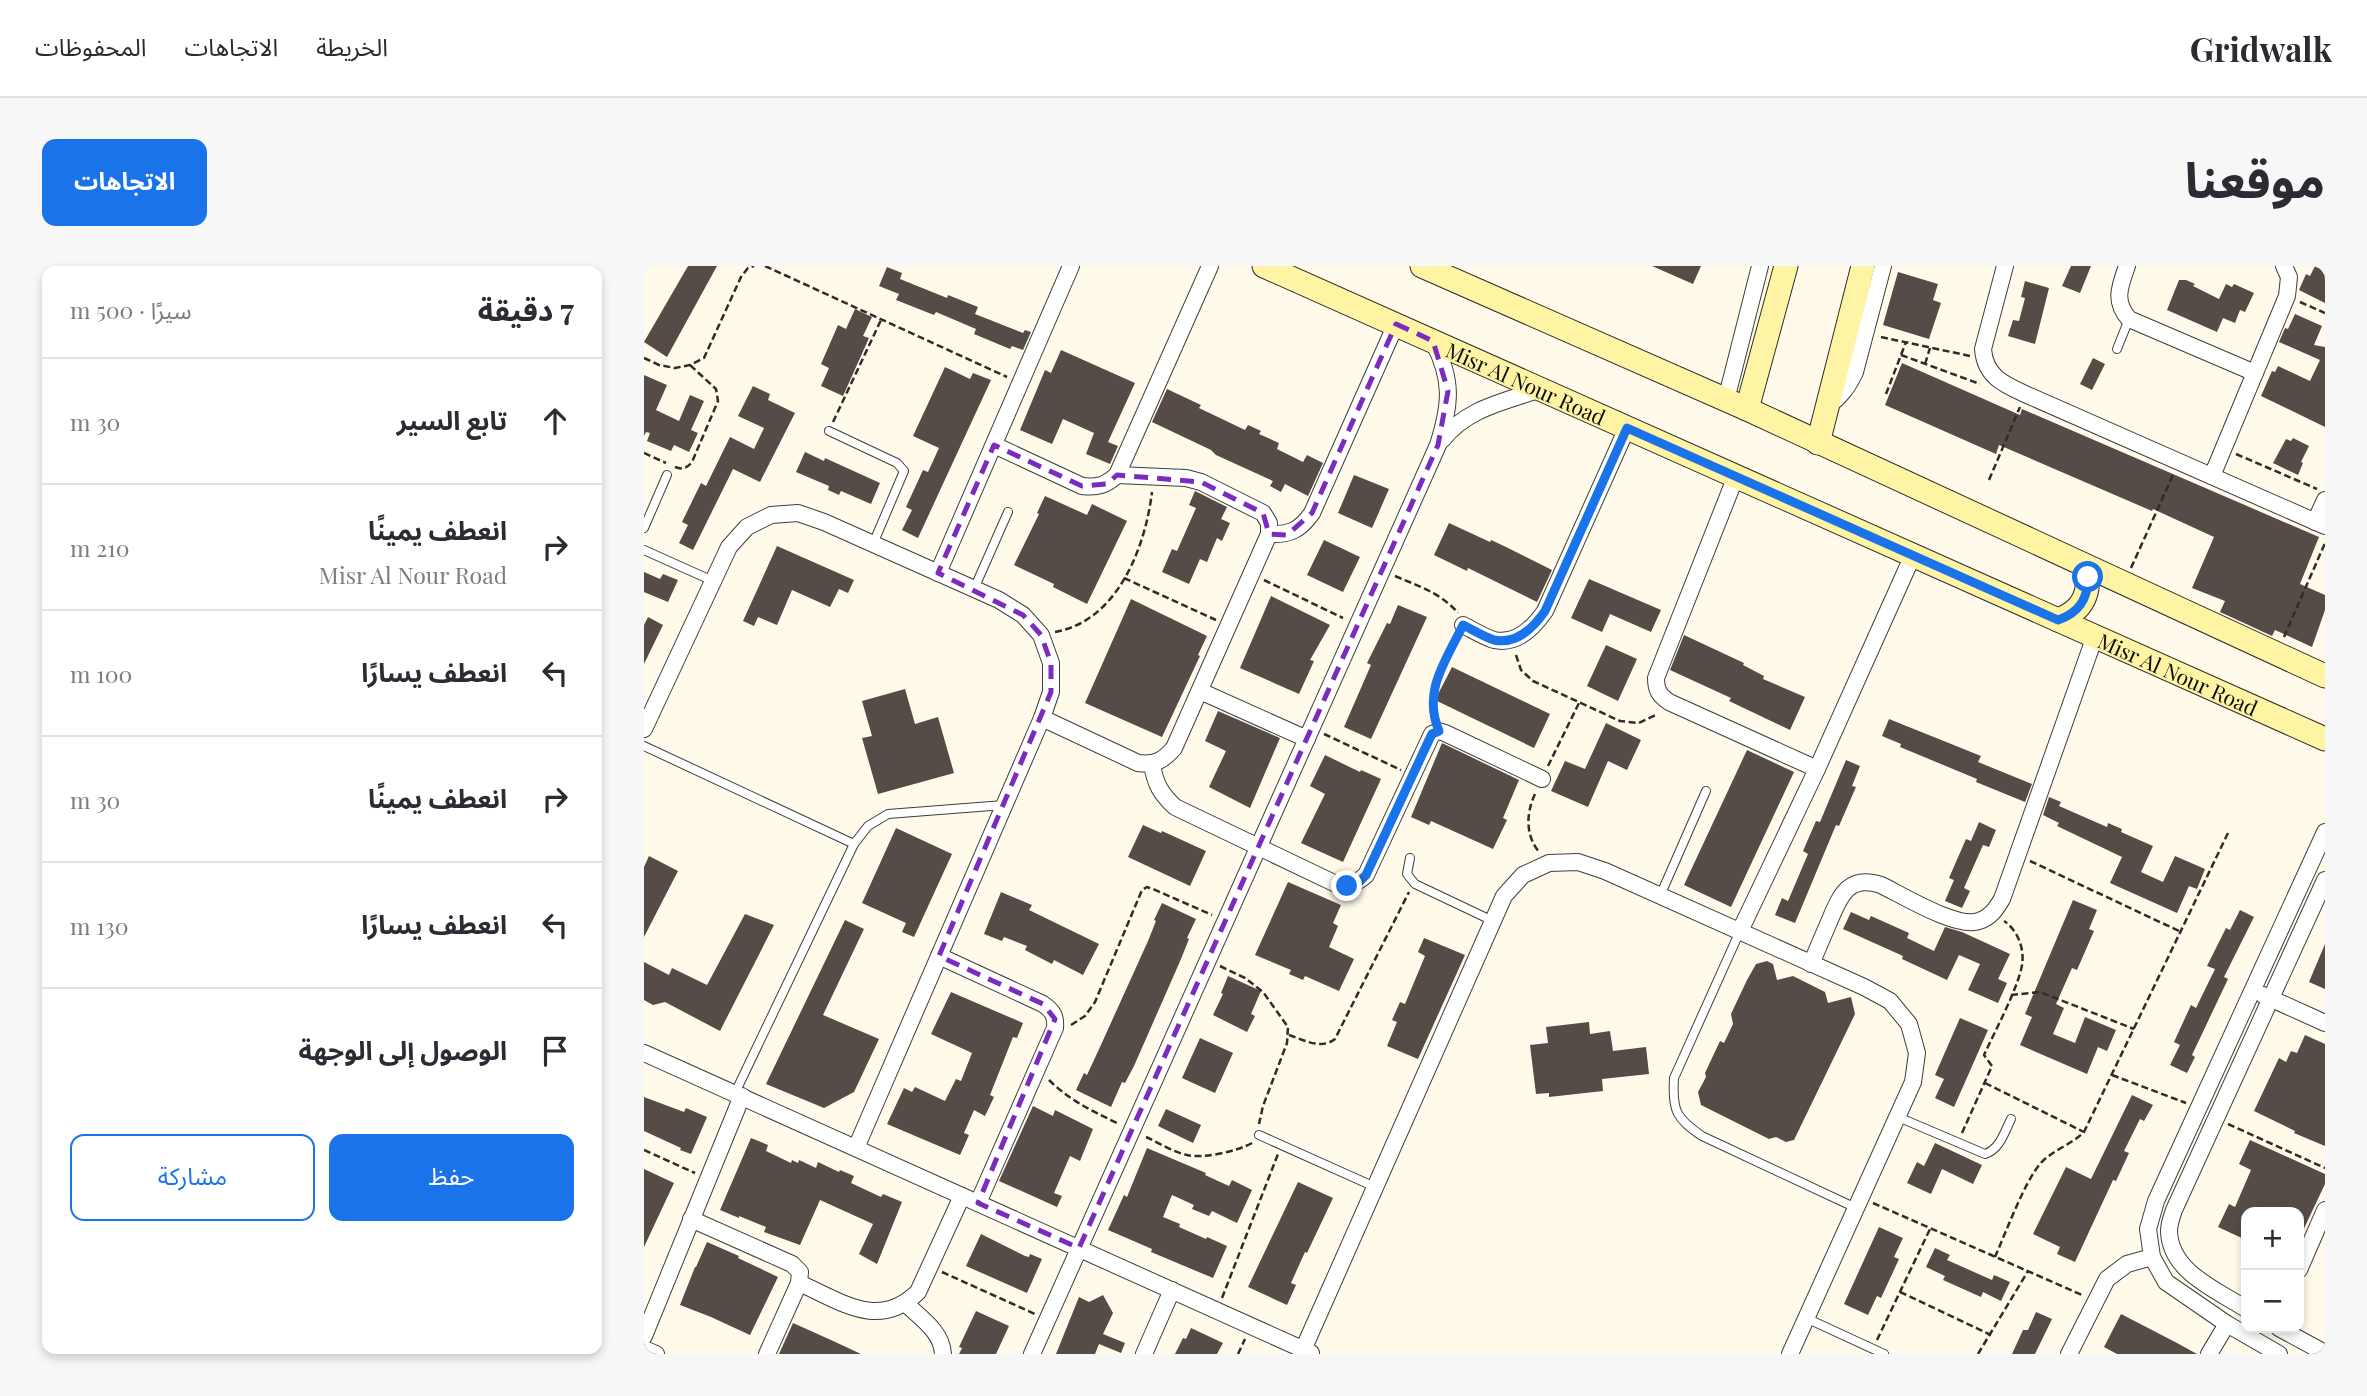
<!DOCTYPE html>
<html lang="ar">
<meta charset="utf-8">
<style>
body{margin:0;font-family:"Playfair Display","Noto Sans Arabic",serif;background:#f7f7f7;color:#2b2b33;direction:rtl}
.controls{position:absolute;right:21px;bottom:21px;display:grid;overflow:hidden;border-radius:14px;box-shadow:0 4px 10px #0003}
.controls button{width:63px;height:63px;display:grid;place-items:center;padding:0;border:0;border-bottom:2px solid #e1e1e2;background:#fff;color:#2b2b33;font:35px sans-serif}
.stop{position:absolute;width:21px;height:21px;margin:-16px;border:5px solid #1a73e8;border-radius:50%;background:#fff}
.stop.end{background:#1a73e8;border-color:#fff;box-shadow:0 2px 7px #0008}
.list{margin:0;padding:0;list-style:none}
h2{display:flex;justify-content:space-between;align-items:center;height:91px;margin:0;padding:0 28px;font-size:30px}
h2 small{font-size:23px;font-weight:400;color:#7c7c81}
.list li{display:grid;grid-template-columns:46px 1fr auto;gap:21px;align-items:center;box-sizing:border-box;height:126px;padding:0 28px;border-top:2px solid #e1e1e2}
.list b{display:block;font-size:26px;white-space:nowrap}
.list p{margin:0;font-size:23px;white-space:nowrap;color:#7c7c81}
.list em{font-size:23px;font-style:normal;color:#7c7c81}
.actions{display:flex;gap:14px;padding:21px 28px}
.actions a{flex:1;padding:16px 0;border:2px solid #1a73e8;border-radius:14px;text-align:center;font-size:24px;color:#1a73e8}
.actions .main{background:#1a73e8;color:#fff}
.icon{flex:none;width:38px;height:38px;fill:none;stroke:currentColor;stroke-width:2;stroke-linecap:round;stroke-linejoin:round}
.map{position:relative;flex:none;width:1681px;height:1088px;overflow:hidden;direction:ltr;border-radius:14px}
header{display:flex;align-items:center;gap:42px;box-sizing:border-box;height:98px;padding:0 35px;background:#fff;border-bottom:2px solid #e1e1e2}
header strong{font-size:33px}
nav{display:flex;gap:38px;margin-inline-start:auto;font-size:24px}
.intro{display:flex;align-items:center;justify-content:space-between;box-sizing:border-box;height:168px;padding:0 42px}
h1{margin:0;font-size:49px}
.button{padding:18px 32px;border-radius:14px;background:#1a73e8;color:#fff;font-size:24px;font-weight:700}
main{display:flex;gap:42px;padding:0 42px}
aside{flex:1;background:#fff;border-radius:14px;box-shadow:0 4px 10px #0003}
.map>svg:first-child{display:block}
</style>
<header>
<strong>Gridwalk</strong>
<nav><a>الخريطة</a><a>الاتجاهات</a><a>المحفوظات</a></nav>
</header>
<div class="intro"><h1>موقعنا</h1><a class="button">الاتجاهات</a></div>
<main>
<div class="map">
<svg width="1681" height="1088" viewBox="0 0 1681 1088">
<rect width="100%" height="100%" fill="#fffae9"/>
<g fill="#554c47">
<polygon points="44,0 73,0 23,91 0,76"/>
<polygon points="1008,0 1057,0 1049,18"/>
<polygon points="1427,0 1447,0 1436,27 1418,20"/>
<polygon points="1671,0 1681,3 1681,37 1655,24 1662,8 1666,10"/>
<polygon points="243,1 258,7 256,13 303,32 304,29 334,41 331,48 379,67 381,64 387,66 379,84 368,80 366,83 330,68 332,63 292,46 290,49 252,34 255,28 235,20"/>
<polygon points="1254,6 1294,18 1289,34 1297,37 1285,73 1239,59"/>
<polygon points="1535,14 1542,14 1551,18 1549,20 1575,33 1582,18 1588,21 1590,18 1610,27 1601,46 1596,44 1591,57 1579,52 1573,66 1523,44"/>
<polygon points="1381,15 1405,22 1391,78 1364,70 1369,54 1375,55 1381,32 1377,31"/>
<polygon points="211,43 228,51 219,70 225,72 199,130 177,120 185,102 177,98 194,59 202,63"/>
<polygon points="1651,48 1678,60 1670,79 1681,81 1681,161 1617,130 1628,105 1631,106 1634,100 1666,115 1676,94 1635,76 1641,62 1644,63"/>
<polygon points="417,84 491,117 464,176 474,180 466,198 442,188 450,167 419,153 408,178 376,164 401,104 407,107"/>
<polygon points="1449,92 1461,98 1448,124 1436,118"/>
<polygon points="1258,97 1376,149 1378,143 1675,271 1656,318 1681,329 1681,344 1668,381 1631,364 1628,370 1600,357 1576,346 1581,335 1548,322 1570,271 1509,243 1508,245 1355,179 1352,188 1241,139"/>
<polygon points="301,101 326,113 329,107 347,114 274,272 258,264 268,244 262,241 279,204 284,206 295,182 269,170"/>
<polygon points="0,109 23,119 12,144 35,155 46,129 60,135 47,164 54,167 45,186 30,179 27,185 3,175 6,167 2,166 0,170"/>
<polygon points="109,120 126,128 124,134 151,147 116,216 89,203 49,284 35,277 44,259 38,256 57,217 62,220 86,171 110,183 120,162 94,150"/>
<polygon points="523,123 557,139 555,142 601,164 604,159 617,165 615,168 635,177 633,183 659,196 663,189 679,197 664,230 641,218 637,226 626,220 629,215 572,189 567,184 508,156"/>
<polygon points="1649,172 1665,180 1657,196 1659,197 1654,209 1629,197 1642,173 1647,175"/>
<polygon points="161,186 180,195 181,192 236,217 227,238 197,225 195,229 184,224 185,220 152,206"/>
<polygon points="710,209 745,223 728,262 694,247"/>
<polygon points="551,225 583,241 577,253 586,257 578,275 573,272 563,296 556,293 545,318 518,306 528,283 533,285 552,242 545,239"/>
<polygon points="401,230 443,249 448,238 483,255 443,338 409,321 410,318 370,299 395,248 393,247"/>
<polygon points="805,257 846,276 847,274 860,280 908,304 893,336 824,302 823,305 790,289"/>
<polygon points="680,274 716,291 699,326 663,309"/>
<polygon points="133,280 210,314 204,327 195,323 186,341 148,324 133,359 114,351 110,360 99,355"/>
<polygon points="0,306 16,313 19,308 34,314 24,336 0,326"/>
<polygon points="945,313 1017,344 1007,366 966,348 958,366 927,352"/>
<polygon points="627,330 686,359 666,394 670,395 655,428 596,402"/>
<polygon points="487,333 563,370 554,389 556,390 518,471 441,437"/>
<polygon points="754,339 783,351 727,473 700,461 727,399 723,397 743,357 746,358"/>
<polygon points="4,351 19,359 0,398 0,359"/>
<polygon points="1040,369 1100,397 1099,399 1120,410 1119,413 1161,431 1146,464 1085,435 1087,432 1026,404"/>
<polygon points="962,379 993,393 974,435 943,420"/>
<polygon points="808,401 906,448 890,482 791,434"/>
<polygon points="261,423 271,458 294,451 310,507 234,528 218,472 228,470 218,435"/>
<polygon points="574,445 636,472 606,542 565,521 582,485 561,475"/>
<polygon points="1245,453 1337,490 1334,496 1388,518 1381,536 1332,516 1333,513 1256,481 1257,478 1238,470"/>
<polygon points="962,457 997,474 983,504 964,495 944,541 907,525 921,495 941,503"/>
<polygon points="798,477 875,514 859,552 863,554 849,583 787,555 785,559 767,551"/>
<polygon points="1103,484 1150,506 1087,641 1040,619"/>
<polygon points="681,489 716,506 717,504 737,513 699,596 657,577 681,528 666,520"/>
<polygon points="1202,494 1216,500 1208,520 1212,521 1195,560 1192,559 1151,657 1131,649 1138,632 1144,635 1164,588 1159,585 1172,555 1176,556"/>
<polygon points="1405,531 1417,536 1415,540 1463,561 1464,557 1478,563 1477,566 1509,580 1497,606 1519,616 1531,590 1561,603 1553,623 1545,620 1533,647 1466,617 1478,591 1413,560 1415,557 1399,549"/>
<polygon points="1335,556 1352,564 1345,581 1339,579 1320,622 1326,625 1318,642 1301,635 1310,614 1305,612 1322,573 1327,575"/>
<polygon points="499,559 517,567 518,565 562,585 546,620 484,591"/>
<polygon points="252,562 308,588 270,671 258,666 262,657 218,637"/>
<polygon points="5,590 34,605 0,671 0,601"/>
<polygon points="644,616 697,639 689,657 694,660 685,681 710,693 695,725 661,710 659,714 645,708 647,704 611,689"/>
<polygon points="357,626 388,639 385,644 455,678 439,709 410,694 408,698 381,684 383,680 360,671 358,675 340,668"/>
<polygon points="1429,634 1453,644 1445,663 1450,665 1433,704 1428,702 1412,738 1420,742 1409,768 1431,777 1441,751 1472,764 1463,785 1454,781 1443,808 1376,779 1388,751 1381,748"/>
<polygon points="518,637 552,653 543,672 545,673 537,693 490,800 481,817 478,816 467,841 432,824 440,807 443,809 456,781 504,675 512,655 510,654"/>
<polygon points="1596,644 1610,651 1580,711 1584,713 1548,789 1551,791 1543,807 1526,799 1536,779 1530,776 1547,739 1552,742 1571,703 1563,700 1582,662 1586,664"/>
<polygon points="1207,646 1225,654 1227,650 1265,667 1263,672 1290,685 1301,661 1318,666 1366,688 1354,713 1363,717 1354,737 1324,724 1336,698 1315,689 1303,714 1258,693 1259,690 1199,663"/>
<polygon points="101,648 130,659 76,765 21,736 9,739 0,734 0,696 25,709 28,702 63,719"/>
<polygon points="201,654 220,663 179,749 235,773 210,826 180,842 122,818"/>
<polygon points="780,672 821,689 774,793 743,780 753,756 748,754 756,736 761,738 781,690 774,686"/>
<polygon points="1681,678 1681,723 1665,716"/>
<polygon points="1123,695 1129,698 1133,714 1149,710 1181,726 1184,737 1207,731 1211,748 1150,874 1142,876 1132,871 1125,873 1057,839 1054,826 1062,811 1061,807 1076,775 1080,777 1089,758 1087,748 1103,714 1112,698"/>
<polygon points="584,710 617,725 607,748 611,750 603,766 569,749 579,728 577,727"/>
<polygon points="307,726 379,757 373,772 369,771 346,829 350,831 341,850 330,844 320,867 325,869 316,889 243,858 260,822 268,826 271,821 301,835 312,813 317,815 328,787 287,768"/>
<polygon points="1316,752 1344,764 1310,841 1291,832 1300,813 1291,809"/>
<polygon points="945,756 946,768 966,765 969,785 1002,781 1005,808 958,813 959,825 905,831 905,827 892,828 886,779 904,777 902,761"/>
<polygon points="1661,769 1681,778 1681,880 1650,867 1651,865 1610,845 1635,792 1642,796 1647,785 1653,787"/>
<polygon points="556,772 589,787 571,827 538,812"/>
<polygon points="1488,829 1509,839 1500,855 1496,853 1480,885 1485,887 1472,915 1469,914 1431,996 1413,988 1416,981 1389,968 1422,901 1447,913"/>
<polygon points="0,831 40,846 42,842 63,851 47,888 36,884 37,882 0,865"/>
<polygon points="389,840 409,850 411,844 449,863 436,895 426,890 410,927 418,930 413,941 355,915"/>
<polygon points="522,843 557,859 549,877 514,860"/>
<polygon points="107,872 124,879 122,885 147,897 148,894 154,897 155,894 172,902 174,896 195,906 196,904 210,910 207,917 237,931 239,928 258,936 233,998 215,988 229,958 176,934 156,979 120,966 122,961 95,950 95,952 76,944"/>
<polygon points="1606,874 1681,908 1681,918 1655,973 1655,946 1602,946 1602,974 1574,961 1585,938 1591,941 1607,904 1595,898"/>
<polygon points="1291,877 1338,899 1329,918 1298,903 1287,928 1263,917 1273,896 1280,900"/>
<polygon points="503,882 562,907 561,909 585,920 588,914 608,924 593,957 568,945 565,950 548,943 550,939 528,929 519,951 536,958 535,961 562,973 563,971 583,980 569,1012 507,986 508,983 464,964 480,929 483,931"/>
<polygon points="0,903 30,917 0,981"/>
<polygon points="654,916 689,932 663,987 661,986 647,1017 652,1019 643,1039 604,1021"/>
<polygon points="1235,961 1259,972 1250,991 1255,993 1237,1032 1233,1030 1224,1049 1200,1038"/>
<polygon points="337,968 381,990 385,991 386,988 398,993 383,1027 322,1000"/>
<polygon points="63,976 95,990 94,992 134,1011 106,1069 67,1051 36,1039 51,1001 52,1001"/>
<polygon points="1291,982 1306,989 1303,994 1348,1014 1350,1009 1366,1016 1357,1035 1339,1026 1337,1031 1299,1014 1301,1010 1282,1001"/>
<polygon points="459,1029 469,1047 459,1068 481,1077 477,1087 455,1078 451,1088 412,1088 435,1031 445,1036"/>
<polygon points="332,1045 365,1060 352,1088 315,1088 318,1082 315,1081"/>
<polygon points="1392,1046 1408,1053 1391,1088 1368,1088 1379,1064 1384,1064"/>
<polygon points="1477,1048 1533,1077 1553,1088 1473,1088 1460,1081"/>
<polygon points="149,1057 187,1074 217,1088 135,1088"/>
<polygon points="547,1062 579,1077 573,1088 531,1088 539,1072 542,1073"/>
</g>
<g fill="none" stroke-linecap="round" stroke-linejoin="round">
<defs>
<g id="lane">
<polyline points="1473,83 1485,53"/>
<polyline points="185,165 253,197 260,205 229,278"/>
<polyline points="0,262 23,209"/>
<polyline points="0,284 69,315"/>
<polyline points="330,323 364,246"/>
<polyline points="0,480 210,578"/>
<polyline points="766,592 763,608 771,618 849,655"/>
<polyline points="1016,630 1062,525"/>
<path d="M 1096,665 L 1030,812 C 1028,845 1032,852 1058,870 L 1212,942"/>
<polyline points="91,827 210,578 224,560 244,548 360,539"/>
<path d="M 1254,851 L 1341,888 C 1356,883 1360,867 1367,853"/>
<polyline points="615,869 731,921"/>
<polyline points="1162,1052 1240,1088"/>
</g>
<g id="street">
<path d="M 1361,0 L 1339,83 C 1341,110 1359,118 1381,128 L 1681,260"/>
<path d="M 1483,0 C 1476,20 1469,35 1485,53 L 1611,107"/>
<polyline points="1082,134 1116,0"/>
<path d="M 1184,140 C 1197,130 1204,121 1211,106 L 1239,0"/>
<path d="M 798,174 C 823,142 860,136 897,123"/>
<path d="M 350,179 L 438,220 C 454,222 462,219 473,209 L 566,0"/>
<path d="M 1092,210 L 1012,412 C 1012,424 1015,429 1025,436 L 1173,503"/>
<polyline points="1568,210 1643,30 1645,11 1640,0"/>
<polyline points="1671,256 1681,234"/>
<path d="M 625,268 C 646,269 656,264 668,247 L 752,58"/>
<polyline points="294,307 427,0"/>
<path d="M 819,359 C 829,364 840,371 850,374 C 873,379 890,361 901,345 L 983,162"/>
<polyline points="556,425 663,473"/>
<path d="M 398,452 L 494,497 C 511,499 519,495 530,482 L 625,268 L 625,257 L 619,247 L 557,216 L 542,212 L 473,209"/>
<polyline points="0,463 85,281 103,261 127,249 154,247 180,256 355,334 379,349 397,369 407,397 407,426 398,452 212,882"/>
<path d="M 508,498 C 511,518 517,528 531,541 L 692,618 C 705,620 712,618 722,609 L 788,468 L 795,465 L 801,467 L 898,513"/>
<polyline points="1096,665 1173,503 1269,289"/>
<path d="M 295,690 L 399,738 C 409,745 412,750 411,762 L 334,937"/>
<path d="M 1167,698 C 1173,684 1179,670 1185,656 C 1196,630 1204,608 1237,619 C 1258,629 1313,663 1335,655 C 1347,651 1352,643 1358,633 L 1451,370"/>
<polyline points="1619,729 1681,757"/>
<polyline points="0,787 667,1087"/>
<polyline points="47,953 148,998 156,1006 155,1017 123,1088"/>
<polyline points="1655,1004 1681,944"/>
<path d="M 155,1017 C 197,1035 234,1065 274,1026 L 318,930"/>
<path d="M 262,1038 C 277,1052 298,1066 299,1088"/>
<path d="M 1602,1043 C 1573,1024 1526,1006 1525,965 C 1525,958 1528,950 1530,944 L 1681,614"/>
<polyline points="1635,1062 1681,1087"/>
<polyline points="0,1070 98,830"/>
<polyline points="0,1083 12,1088"/>
<polyline points="659,1084 860,630 879,609 905,597 934,596 961,605 1220,721 1246,735 1265,758 1273,787 1269,816 1146,1088"/>
<path d="M 388,1088 L 794,179 C 807,138 809,114 789,75"/>
<polyline points="500,1088 528,1024"/>
<polyline points="1425,1088 1463,1013 1483,998 1508,991"/>
<polyline points="1565,1088 1583,1058"/>
<polyline points="1635,1088 1583,1058 1522,1016 1508,991 1504,963 1512,935 1681,566"/>
</g>
<g id="secondary">
<path id="s1" d="M 620,0 L 1681,473"/>
<polyline points="778,0 1103,143 1681,410"/>
<polyline points="1103,143 1142,0"/>
<polyline points="1174,177 1219,0"/>
<path d="M 1414,354 C 1439,345 1449,325 1440,300"/>
</g>
</defs>
<use href="#lane" stroke="#3e3e3e" stroke-width="10"/>
<use href="#street" stroke="#3e3e3e" stroke-width="18"/>
<use href="#secondary" stroke="#2d2d2d" stroke-width="25"/>
<g stroke="#2d2d2d" stroke-width="2.5" stroke-dasharray="7 3.5" stroke-linecap="butt">
<polyline points="121,0 363,111"/>
<polyline points="1656,36 1681,47"/>
<polyline points="1237,71 1326,90"/>
<polyline points="1257,89 1336,118"/>
<polyline points="0,92 15,99 31,102 46,99 60,92 97,11 104,2 110,0"/>
<polyline points="1281,98 1286,82"/>
<polyline points="1242,128 1262,76"/>
<polyline points="189,156 237,54"/>
<polyline points="0,187 22,197"/>
<polyline points="1592,188 1673,223"/>
<path d="M 31,201 C 39,204 43,202 48,196 L 74,135 L 72,123 L 46,99"/>
<polyline points="1345,214 1376,141"/>
<polyline points="1487,302 1529,209"/>
<path d="M 751,310 C 774,320 797,327 814,347"/>
<polyline points="480,312 572,354"/>
<polyline points="620,314 699,352"/>
<path d="M 411,366 C 473,355 501,283 508,226"/>
<polyline points="1640,371 1681,277"/>
<polyline points="872,389 877,404 889,415 976,455 995,457 1014,448"/>
<path d="M 789,451 C 786,422 801,398 813,372"/>
<polyline points="680,468 757,504"/>
<polyline points="904,500 935,437"/>
<path d="M 891,528 C 882,547 881,570 896,587"/>
<polyline points="1386,595 1535,665"/>
<polyline points="576,700 601,712 619,726 644,761 643,777 619,840 615,858"/>
<polyline points="1367,729 1396,726 1490,763"/>
<polyline points="427,759 441,750 451,736 498,624 503,621 509,623 568,649"/>
<path d="M 645,769 C 660,774 677,784 691,773 L 765,626"/>
<polyline points="1468,809 1542,837"/>
<path d="M 405,814 C 425,834 448,845 473,857"/>
<polyline points="1341,817 1440,866"/>
<polyline points="1584,858 1681,902"/>
<path d="M 1318,867 L 1348,800 L 1340,789 C 1352,763 1370,730 1377,704 C 1382,686 1375,665 1360,655"/>
<path d="M 502,871 C 515,877 529,886 543,889 C 559,893 594,885 608,877"/>
<polyline points="0,884 51,907"/>
<polyline points="1229,937 1438,1029"/>
<path d="M 1351,991 C 1362,966 1380,917 1396,898 C 1408,884 1427,879 1440,866 L 1584,567"/>
<polyline points="298,1006 391,1048"/>
<polyline points="1256,1026 1347,1069"/>
<polyline points="578,1032 634,888"/>
<polyline points="1233,1074 1286,963"/>
<polyline points="594,1088 601,1073"/>
<polyline points="1334,1088 1384,1005"/>
</g>
<use href="#lane" stroke="#fff" stroke-width="8"/>
<use href="#street" stroke="#fff" stroke-width="16"/>
<use href="#secondary" stroke="#fff3a4" stroke-width="23"/>
</g>
<g fill="none" stroke-linecap="round" stroke-linejoin="round">
<path stroke="#1a73e8" stroke-width="9" d="M 703,620 L 714,617 L 722,609 L 785,474 L 788,468 L 795,465 C 778,425 802,395 819,359 C 829,364 840,371 850,374 C 873,379 890,361 901,345 L 983,162 L 1414,354 C 1435,347 1444,333 1444,311"/>
</g>
<path fill="none" stroke="#7b2cbf" stroke-width="5" stroke-dasharray="14 9" stroke-linejoin="round" d="M 752,58 L 789,75 L 804,125 L 794,179 L 435,982 L 334,937 L 411,753 L 399,738 L 295,690 L 407,426 L 407,397 L 397,369 L 379,349 L 294,307 L 350,179 L 438,220 L 463,218 L 473,209 L 557,216 L 619,247 L 625,268 L 643,269 L 668,247 Z"/>
<g text-anchor="middle" dominant-baseline="central" stroke-width="7" stroke-linejoin="round" paint-order="stroke">
<g font-size="21" fill="#0b0b0b" stroke="#fff">
<text stroke="none"><textPath href="#s1" startOffset="287">Misr Al Nour Road</textPath></text>
<text stroke="none"><textPath href="#s1" startOffset="1001">Misr Al Nour Road</textPath></text>
</g>
</g>
</svg>
<div class="controls">
<button>+</button>
<button>−</button>
</div>
<div class="stop" style="left:1444px;top:311px"></div>
<div class="stop end" style="left:703px;top:620px"></div>
</div>
<aside>
<h2>7 دقيقة<small>سيرًا · 500 m</small></h2>
<ul class="list">
<li><svg class="icon" aria-label="ahead" viewBox="0 0 24 24"><path d="M12 20V5M6 11l6-6 6 6"/></svg><div><b>تابع السير</b></div><em>30 m</em></li>
<li><svg class="icon" aria-label="right" viewBox="0 0 24 24"><path d="M7 20v-9h11M14 6l5 5-5 5"/></svg><div><b>انعطف يمينًا</b><p>Misr Al Nour Road</p></div><em>210 m</em></li>
<li><svg class="icon" aria-label="left" viewBox="0 0 24 24"><path d="M17 20v-9H6M10 6l-5 5 5 5"/></svg><div><b>انعطف يسارًا</b></div><em>100 m</em></li>
<li><svg class="icon" aria-label="right" viewBox="0 0 24 24"><path d="M7 20v-9h11M14 6l5 5-5 5"/></svg><div><b>انعطف يمينًا</b></div><em>30 m</em></li>
<li><svg class="icon" aria-label="left" viewBox="0 0 24 24"><path d="M17 20v-9H6M10 6l-5 5 5 5"/></svg><div><b>انعطف يسارًا</b></div><em>130 m</em></li>
<li><svg class="icon" aria-label="arrive" viewBox="0 0 24 24"><path d="M6 21V4h12l-3 4 3 4H6"/></svg><div><b>الوصول إلى الوجهة</b></div></li>
</ul>
<div class="actions"><a class="main">حفظ</a><a>مشاركة</a></div>
</aside>
</main>
